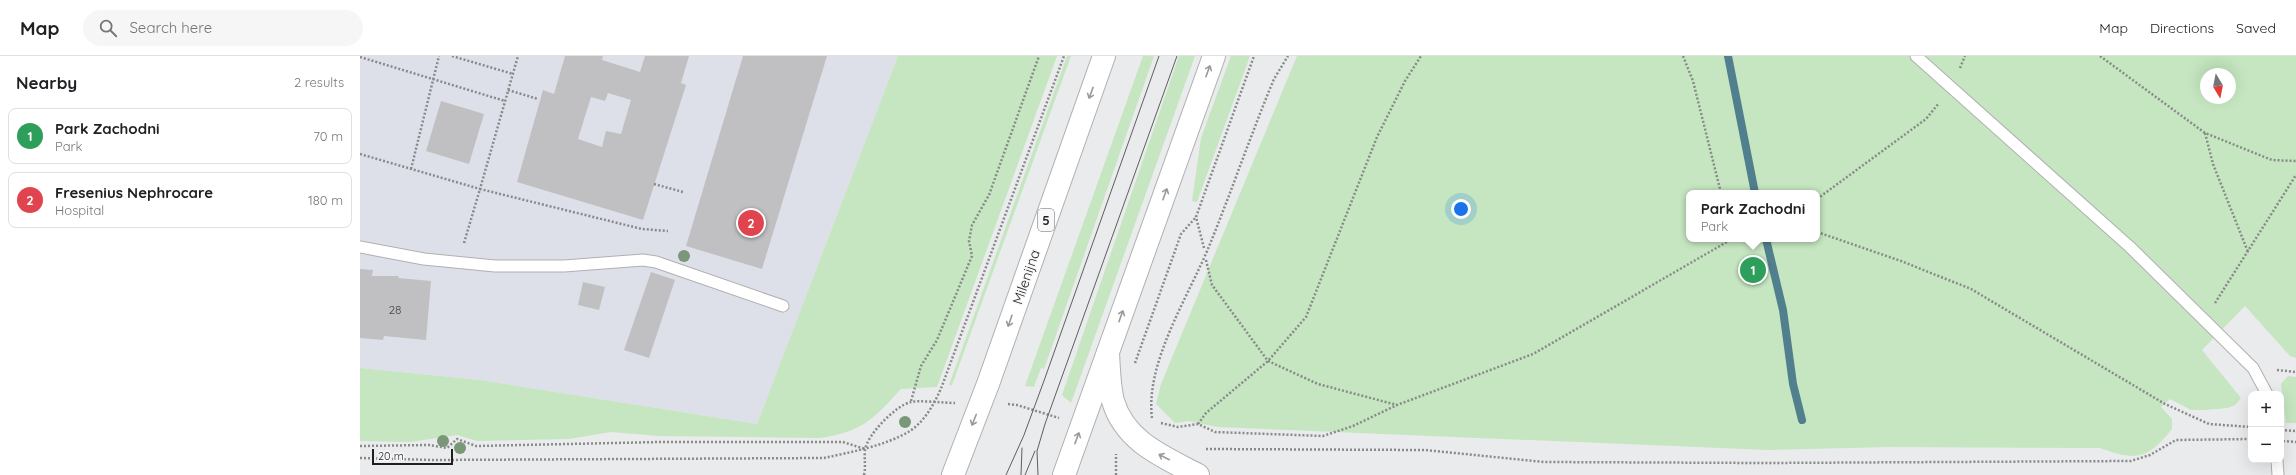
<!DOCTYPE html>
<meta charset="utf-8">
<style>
body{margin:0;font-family:Quicksand,sans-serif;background:#f6f6f6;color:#202124}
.controls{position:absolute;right:12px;bottom:12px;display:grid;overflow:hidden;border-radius:8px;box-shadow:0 4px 16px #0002}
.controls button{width:36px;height:36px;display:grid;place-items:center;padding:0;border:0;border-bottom:1px solid #e0e0e0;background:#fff;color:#202124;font:20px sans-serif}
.compass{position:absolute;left:1840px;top:12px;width:36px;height:36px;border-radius:50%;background:#fff;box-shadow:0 4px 16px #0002;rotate:170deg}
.scale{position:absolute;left:12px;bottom:10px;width:81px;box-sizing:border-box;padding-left:4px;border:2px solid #1f1f1f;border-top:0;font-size:11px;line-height:14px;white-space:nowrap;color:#1f1f1f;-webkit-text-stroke:3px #f8f8fa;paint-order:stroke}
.you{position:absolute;left:1101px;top:153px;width:14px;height:14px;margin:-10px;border:3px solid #fff;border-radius:50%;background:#1a73e8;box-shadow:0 0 0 6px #1a73e833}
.badge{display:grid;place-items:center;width:26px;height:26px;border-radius:50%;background:#555b29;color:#fff;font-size:13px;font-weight:700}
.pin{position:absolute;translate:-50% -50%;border:2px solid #fff;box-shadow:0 1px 4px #0006}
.popup{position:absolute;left:1326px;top:134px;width:134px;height:52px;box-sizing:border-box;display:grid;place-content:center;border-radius:8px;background:#fff;filter:drop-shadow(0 1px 3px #0005);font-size:13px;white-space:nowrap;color:#757577}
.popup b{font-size:15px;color:#202124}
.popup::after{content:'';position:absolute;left:50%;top:100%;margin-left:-8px;border:8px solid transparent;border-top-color:#fff}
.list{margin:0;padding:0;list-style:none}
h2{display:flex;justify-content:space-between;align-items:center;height:52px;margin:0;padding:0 16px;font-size:17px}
h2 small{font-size:13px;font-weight:400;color:#757577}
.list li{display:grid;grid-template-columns:26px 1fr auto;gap:12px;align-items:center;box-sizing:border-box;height:56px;margin:0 8px 8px;padding:0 8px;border:1px solid #e0e0e0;border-radius:8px}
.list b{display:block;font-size:15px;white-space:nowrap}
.list p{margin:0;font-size:13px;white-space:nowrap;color:#757577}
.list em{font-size:13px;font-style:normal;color:#757577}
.icon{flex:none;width:22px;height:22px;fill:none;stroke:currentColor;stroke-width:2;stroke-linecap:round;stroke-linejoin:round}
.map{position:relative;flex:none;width:1936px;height:419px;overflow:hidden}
header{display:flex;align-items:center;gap:24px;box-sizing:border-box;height:56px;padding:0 20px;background:#fff;border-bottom:1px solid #e0e0e0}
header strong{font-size:19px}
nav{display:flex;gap:22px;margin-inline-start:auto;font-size:14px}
.search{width:280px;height:36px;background:#f6f6f6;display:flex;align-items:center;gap:10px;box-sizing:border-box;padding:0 14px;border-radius:22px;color:#757577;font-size:15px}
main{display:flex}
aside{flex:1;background:#fff}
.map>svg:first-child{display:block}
</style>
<header>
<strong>Map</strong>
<div class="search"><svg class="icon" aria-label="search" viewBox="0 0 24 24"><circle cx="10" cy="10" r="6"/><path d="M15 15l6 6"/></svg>Search here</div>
<nav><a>Map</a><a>Directions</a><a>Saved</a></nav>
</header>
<main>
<aside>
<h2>Nearby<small>2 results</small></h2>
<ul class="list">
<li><span class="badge" style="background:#2e9e5b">1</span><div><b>Park Zachodni</b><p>Park</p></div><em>70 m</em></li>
<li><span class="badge" style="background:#e0444e">2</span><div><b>Fresenius Nephrocare</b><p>Hospital</p></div><em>180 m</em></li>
</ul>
</aside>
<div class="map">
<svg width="1936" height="419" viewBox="0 0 1936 419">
<rect width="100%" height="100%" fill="#eaebec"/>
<polygon fill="#dee0e9" points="0,0 538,0 397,368 120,324 0,312"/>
<g fill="#c5e6c0" fill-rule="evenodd">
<path d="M 538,0 L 697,0 L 577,331 L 541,333 C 512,364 504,375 460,382 L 299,380 L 251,376 L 209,383 L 117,385 L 97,379 L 50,386 L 0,385 L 0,312 L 120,324 L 397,368 Z"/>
<polygon points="707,0 711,0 592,329 589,329"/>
<polygon points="783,0 794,0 684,313 681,312 674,331 665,330"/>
<polygon points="819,0 835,0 711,347 702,339"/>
<polygon points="871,0 890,0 837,146 832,145 841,82"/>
<path d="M 937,0 L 1936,0 L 1936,302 L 1930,300 L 1885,250 L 1842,294 L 1881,342 L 1875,349 L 1868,352 L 1844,354 L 1831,354 L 1810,343 L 1801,351 L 1812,363 L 1812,373 C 1787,404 1776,405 1740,392 L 1529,391 L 1409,394 L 857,371 L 829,365 L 815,367 L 796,348 L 801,328 ZM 1846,18 L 1870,18 L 1870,42 L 1846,42 ZM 1329,137 L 1457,137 L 1457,183 L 1329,183 Z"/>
<polygon points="1928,320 1936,321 1936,367 1926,367 1921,328"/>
</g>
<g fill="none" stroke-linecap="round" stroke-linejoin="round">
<g stroke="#527f8e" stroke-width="8">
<polyline points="1368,0 1395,137"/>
<polyline points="1406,183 1423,254 1433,328 1442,364"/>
</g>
</g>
<g fill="#c0c0c2" fill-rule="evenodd">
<path d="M 205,0 L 243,0 L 242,4 L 280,16 L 285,0 L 329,0 L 321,27 L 326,29 L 283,164 L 157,126 L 183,34 L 194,38 ZM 248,37 L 271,44 L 261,78 L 246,75 L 242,91 L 218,83 L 231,41 L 245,45 Z"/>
<polygon points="383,0 467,0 402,213 326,190"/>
<polygon points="81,45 124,58 109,108 66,95"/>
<polygon points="0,213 13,214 12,220 39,220 38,222 71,225 66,284 24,280 23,284 0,282"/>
<polygon points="291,216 315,224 289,302 264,294"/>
<polygon points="223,226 245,231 239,254 218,249"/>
</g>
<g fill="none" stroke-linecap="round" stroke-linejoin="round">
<defs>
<g id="service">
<polyline points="1556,0 1770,191 1893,312 1907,338"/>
<polyline points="0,191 64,203 135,210 204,210 283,204 296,206 423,250"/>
<polyline points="1917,404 1918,419"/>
</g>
<path id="tertiary" d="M 748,297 C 749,312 749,330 753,345 C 765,386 804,401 838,419"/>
<g id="primary">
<polyline points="593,419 628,328 744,0"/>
<polyline points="704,419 854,0"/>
</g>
</defs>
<use href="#service" stroke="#b0b0b1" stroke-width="13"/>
<use href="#tertiary" stroke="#b0b0b1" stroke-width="24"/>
<use href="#primary" stroke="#b0b0b1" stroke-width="24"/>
<g stroke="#89898a" stroke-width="2.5" stroke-dasharray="2 2" stroke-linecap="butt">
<polyline points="92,0 153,18"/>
<polyline points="1323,0 1333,25 1361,137"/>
<polyline points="1740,0 1845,77 1912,104 1936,105"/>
<polyline points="0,1 145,45"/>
<polyline points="1600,12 1605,0"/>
<polyline points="148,34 178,43"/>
<polyline points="1845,77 1853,108 1888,196"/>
<polyline points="0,98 120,133 158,0"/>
<polyline points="51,113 79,0"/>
<polyline points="294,128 323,136"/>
<polyline points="1457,143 1566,63 1579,47"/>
<polyline points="1457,176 1541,205 1611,233 1805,348 1849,368 1891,371"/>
<polyline points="104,187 120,133 282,173 308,175"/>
<polyline points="844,192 836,161 894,0"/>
<polyline points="846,204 852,229 908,305 958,328 1037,349"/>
<polyline points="1855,247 1936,119"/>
<polyline points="775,307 821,178 836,161"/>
<polyline points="1917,314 1936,316"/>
<polyline points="551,345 561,310 577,284 612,200 609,185 612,169 629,139 679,0"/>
<polyline points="648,348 657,349 699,362"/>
<path d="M 792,362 C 785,306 829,240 850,188 C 872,134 891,78 914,23 L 928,0"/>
<polyline points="801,367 818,371 838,368 855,376 963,380 993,370 1037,349 1173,298 1372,183"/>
<polyline points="838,368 846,357 908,305 946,261 1017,81 1045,25 1061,0"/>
<polyline points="1921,374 1936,375"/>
<polyline points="1923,385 1936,386"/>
<polyline points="0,390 69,389 87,392 97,383 116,390 300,386 483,386 505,393"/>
<polyline points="846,393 1065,394 1184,406 1405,407 1771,405 1790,399 1816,384 1891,383"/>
<path d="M 0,402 L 73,404 L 464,402 C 491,396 525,390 550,375 C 565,365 575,347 582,330 L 704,0"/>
<path d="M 504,419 C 506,410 504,403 505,394 C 507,379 536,349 551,346 C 559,344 585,347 595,347"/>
<polyline points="756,419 756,398"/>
</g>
<use href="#service" stroke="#fff" stroke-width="11"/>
<use href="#tertiary" stroke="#fff" stroke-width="22"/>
<use href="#primary" stroke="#fff" stroke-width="22"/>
<g stroke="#5e5e5e" stroke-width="1">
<polyline points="646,419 664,379 685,322 799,0"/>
<polyline points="661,419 662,392"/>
<polyline points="665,419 675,395"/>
<polyline points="678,419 677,395 685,368 817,0"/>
</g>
</g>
<g fill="#7a9778">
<circle cx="324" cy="200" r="6"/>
<circle cx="545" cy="366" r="6"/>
<circle cx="83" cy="385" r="6"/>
<circle cx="100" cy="392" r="6"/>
</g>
<defs><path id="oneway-shaft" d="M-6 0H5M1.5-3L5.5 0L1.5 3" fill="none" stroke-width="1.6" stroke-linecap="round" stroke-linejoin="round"/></defs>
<g stroke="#9a9a9a">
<use href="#oneway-shaft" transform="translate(848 15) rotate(-70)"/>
<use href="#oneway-shaft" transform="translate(731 37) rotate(110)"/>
<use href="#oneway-shaft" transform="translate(805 138) rotate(-70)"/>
<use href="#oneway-shaft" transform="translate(761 260) rotate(-70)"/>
<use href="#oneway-shaft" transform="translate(650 265) rotate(109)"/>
<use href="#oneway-shaft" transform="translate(614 364) rotate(112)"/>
<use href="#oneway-shaft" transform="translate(717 382) rotate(-70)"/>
<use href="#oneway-shaft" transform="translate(804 401) rotate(-153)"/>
</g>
<g text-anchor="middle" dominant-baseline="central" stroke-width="3" stroke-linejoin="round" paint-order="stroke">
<g font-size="12" fill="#474748">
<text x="35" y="253">28</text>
</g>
<rect fill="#f8f8fa" stroke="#606061" stroke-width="1" x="678" y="153" width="16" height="22" rx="3"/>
<g font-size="13" font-weight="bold" fill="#1f1f1f">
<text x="686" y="164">5</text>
</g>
<g font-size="14" fill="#1f1f1f" stroke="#f8f8fa">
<text transform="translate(666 221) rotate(-71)">Milenijna</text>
</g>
</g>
</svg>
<div class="controls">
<button>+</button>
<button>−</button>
</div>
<svg class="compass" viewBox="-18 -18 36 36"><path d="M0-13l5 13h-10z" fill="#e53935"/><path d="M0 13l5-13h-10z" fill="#757577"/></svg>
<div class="scale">20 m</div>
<div class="you"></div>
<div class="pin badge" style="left:1393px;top:214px;background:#2e9e5b">1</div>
<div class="popup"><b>Park Zachodni</b>Park</div>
<div class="pin badge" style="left:391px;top:167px;background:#e0444e">2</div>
</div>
</main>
